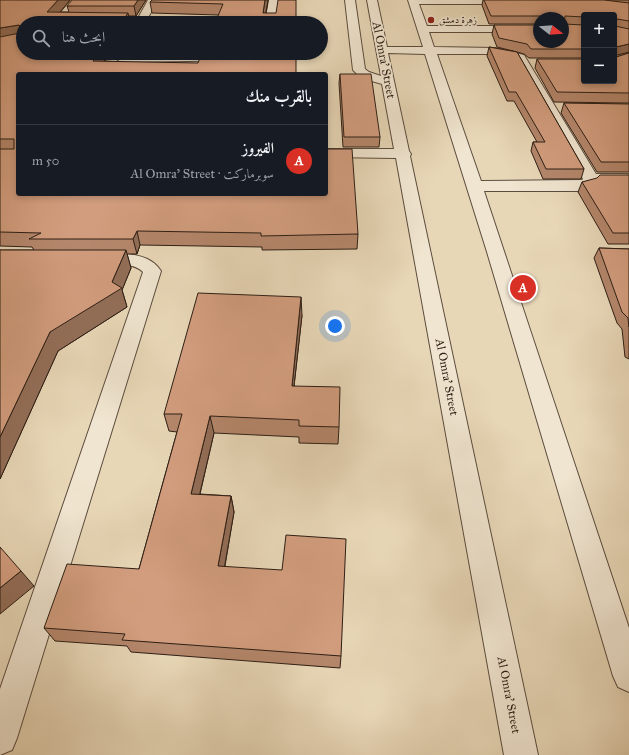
<!DOCTYPE html>
<html lang="ar">
<meta charset="utf-8">
<style>
body{margin:0;font-family:"IM FELL Great Primer",Amiri,serif;background:#20242c;color:#f1f3f6;direction:rtl}
.controls{position:absolute;right:12px;top:12px;display:grid;overflow:hidden;border-radius:4px;box-shadow:0 2px 6px #0003}
.controls button{width:36px;height:36px;display:grid;place-items:center;padding:0;border:0;border-bottom:1px solid #363941;background:#171b24;color:#f1f3f6;font:20px sans-serif}
.compass{position:absolute;left:533px;top:12px;width:36px;height:36px;border-radius:50%;background:#171b24;box-shadow:0 2px 6px #0003;rotate:107deg}
.you{position:absolute;left:335px;top:326px;width:14px;height:14px;margin:-10px;border:3px solid #fff;border-radius:50%;background:#1a73e8;box-shadow:0 0 0 6px #1a73e833}
.badge{display:grid;place-items:center;width:26px;height:26px;border-radius:50%;background:#d93025;color:#fff;font-size:13px;font-weight:700}
.pin{position:absolute;translate:-50% -50%;border:2px solid #fff;box-shadow:0 1px 4px #0006}
.list{margin:0;padding:0;list-style:none}
h2{display:flex;justify-content:space-between;align-items:center;height:52px;margin:0;padding:0 16px;font-size:17px}
h2 small{font-size:13px;font-weight:400;color:#9ea1a6}
.list li{display:grid;grid-template-columns:26px 1fr auto;gap:12px;align-items:center;box-sizing:border-box;height:72px;padding:0 16px;border-top:1px solid #363941}
.list b{display:block;font-size:15px;white-space:nowrap}
.list p{margin:0;font-size:13px;white-space:nowrap;color:#9ea1a6}
.list em{font-size:13px;font-style:normal;color:#9ea1a6}
.icon{flex:none;width:22px;height:22px;fill:none;stroke:currentColor;stroke-width:2;stroke-linecap:round;stroke-linejoin:round}
.map{position:relative;flex:none;width:629px;height:755px;overflow:hidden;direction:ltr}
.search{position:absolute;background:#171b24;box-shadow:0 2px 6px #0003;left:16px;top:16px;width:312px;height:44px;display:flex;align-items:center;gap:10px;box-sizing:border-box;padding:0 14px;border-radius:22px;color:#9ea1a6;font-size:15px}
.panel{position:absolute;background:#171b24;box-shadow:0 2px 6px #0003;left:16px;top:72px;width:312px;height:124px;border-radius:4px;direction:rtl}
.map>svg:first-child{display:block}
</style>
<div class="map">
<svg width="629" height="755" viewBox="0 0 629 755">
<rect width="100%" height="100%" fill="#e8d7b7"/>
<filter id="stains"><feTurbulence type="fractalNoise" baseFrequency=".005" numOctaves="4"/><feColorMatrix values="0 0 0 0 .2 0 0 0 0 .09 0 0 0 0 .02 0 0 0 .5 -.17"/></filter>
<radialGradient id="worn" r=".72"><stop offset=".6" stop-color="#630" stop-opacity="0"/><stop offset="1" stop-color="#630" stop-opacity=".3"/></radialGradient>
<g fill="none" stroke-linecap="round" stroke-linejoin="round">
<defs>
<g id="minor">
<polygon points="71,0 81,0 63,23 52,23"/>
<polygon points="148,0 158,0 145,23 96,23 95,21 100,18 138,18"/>
<polygon points="269,0 279,0 275,23 265,23"/>
<path d="M 345,0 L 355,0 L 365,69 L 369,72 L 381,76 L 367,0 L 377,0 L 387,47 L 423,47 L 408,0 L 516,0 L 515,3 L 512,4 L 419,4 L 427,26 L 539,26 L 539,32 L 429,32 L 434,47 L 495,48 L 524,55 L 596,174 L 629,174 L 629,184 L 595,184 L 593,187 L 578,191 L 484,191 L 629,628 L 629,692 L 618,687 L 613,676 L 487,252 L 425,54 L 388,53 L 409,151 L 411,154 L 410,156 L 538,755 L 504,755 L 396,158 L 326,157 L 326,149 L 394,149 L 382,84 L 361,78 L 353,70 ZM 437,54 L 495,54 L 516,59 L 583,179 L 582,180 L 481,181 Z"/>
<polygon points="271,53 258,60 121,62 115,58 121,54"/>
<path d="M 128,254 C 142,256 153,259 161,271 L 17,738 L 12,750 L 0,755 L 0,689 L 143,272 C 130,259 108,269 93,265 L 90,261 L 93,257 Z"/>
</g>
</defs>
<use href="#minor" stroke="#5b4c3e" stroke-width="2"/>
<use href="#minor" fill="#f0e5d0" fill-rule="evenodd"/>
</g>
<g fill="#b5876c" stroke="#2c1e15">
<polygon points="0,0 70,0 60,12 69,12 67,6 146,0 136,16 129,16 130,23 23,53 110,53 105,61 296,74 18,74 18,194 358,234 357,249 262,250 262,247 140,245 137,254 127,254 131,268 122,290 127,307 58,351 0,479 0,250 34,250 32,247 0,246"/>
<polygon points="152,0 268,0 266,13 218,15 152,13 150,2"/>
<polygon points="483,0 629,0 629,52 616,55 616,57 629,53 629,103 554,102 535,68 537,59 584,81 614,15 584,15 584,58 529,58 524,54 517,52 584,169 581,179 543,179 531,151 533,142 537,142 514,101 507,101 487,56 489,47 517,52 497,47 492,34 494,25 539,42 563,18 539,18 539,24 489,24 482,5"/>
<polygon points="340,74 380,137 379,147 343,147 339,83"/>
<polygon points="564,103 629,104 629,172 597,172 561,113"/>
<polygon points="629,175 629,244 608,244 578,192 582,182"/>
<polygon points="599,248 629,249 629,359 625,357 622,329 617,323 594,258"/>
<polygon points="302,315 294,386 339,427 338,444 299,443 299,437 214,433 200,494 231,496 234,512 225,566 341,656 340,668 131,652 127,646 55,641 44,628 139,569 177,432 169,431 164,414"/>
</g>
<g fill="#936e58" stroke="#2c1e15">
<polygon points="58,0 70,0 51,23 47,12"/>
<polygon points="138,0 146,0 136,16 134,6"/>
<polygon points="265,0 268,0 264,23 263,13"/>
<polygon points="128,13 130,23 121,23"/>
<polygon points="19,25 23,37 0,40 0,28"/>
<polygon points="629,44 629,52 614,56 616,47"/>
<polygon points="99,53 110,53 96,73 93,61"/>
<polygon points="137,231 140,245 137,254 133,239"/>
<polygon points="126,250 131,268 122,290 127,307 58,351 0,479 0,437 50,332 112,282"/>
<polygon points="301,297 302,315 292,404 292,386"/>
<polygon points="210,416 214,433 196,510 191,494"/>
<polygon points="231,496 234,512 222,581 218,566"/>
<polygon points="21,571 34,586 0,614 0,588"/>
</g>
<g fill="#d29d7e" stroke="#2c1e15">
<polygon points="0,0 58,0 47,12 128,13 121,23 23,23 23,53 99,53 93,61 198,63 202,53 296,53 296,74 18,74 18,194 326,194 326,149 352,149 358,234 261,236 261,233 137,231 133,239 29,239 41,233 0,232 0,149 14,149 14,139 0,139 0,37 20,33 21,27 19,25 0,28"/>
<polygon points="72,0 138,0 134,6 67,6"/>
<polygon points="152,0 265,0 263,13 276,13 278,0 296,0 296,23 215,23 223,4 150,2"/>
<polygon points="484,0 604,0 629,3 629,21 617,19 615,26 629,29 629,44 616,47 616,57 629,53 629,93 557,92 537,59 584,59 584,81 614,81 614,15 584,15 584,17 565,16 564,24 584,25 584,49 531,49 527,44 499,38 494,25 539,25 539,42 563,42 563,18 543,18 541,16 491,16"/>
<polygon points="489,47 517,52 584,169 546,169 533,142 545,142 516,92 509,92"/>
<polygon points="340,74 371,74 380,137 344,137"/>
<polygon points="564,103 629,104 629,162 601,162"/>
<polygon points="600,175 629,175 629,233 613,233 582,182 597,178"/>
<polygon points="599,248 629,249 629,327 628,318 622,312"/>
<polygon points="0,250 126,250 112,282 122,288 50,332 0,437"/>
<polygon points="198,293 301,297 292,386 340,387 339,427 299,426 299,420 210,416 191,494 231,496 218,566 282,570 286,535 346,539 341,656 122,640 125,634 44,628 67,564 139,569 182,414 164,414"/>
<polygon points="0,547 21,571 0,588"/>
</g>
<circle fill="#8f2418" stroke="#f0e5d0" stroke-width="1.5" cx="431" cy="20" r="4"/>
<g text-anchor="middle" dominant-baseline="central" stroke-width="3.5" stroke-linejoin="round" paint-order="stroke">
<g font-size="10" fill="#2c1e15" stroke="#f0e5d0" text-anchor="start">
<text x="439" y="20">زهرة دمشق</text>
</g>
<g font-size="12" fill="#2c1e15" stroke="#f0e5d0">
<text transform="translate(384 60) rotate(79)">Al Omra' Street</text>
<text transform="translate(447 377) rotate(79)">Al Omra' Street</text>
<text transform="translate(509 695) rotate(79)">Al Omra' Street</text>
</g>
</g>
<rect width="100%" height="100%" filter="url(#stains)"/>
<rect width="100%" height="100%" fill="url(#worn)"/>
</svg>
<div class="controls">
<button>+</button>
<button>−</button>
</div>
<svg class="compass" viewBox="-18 -18 36 36"><path d="M0-13l5 13h-10z" fill="#e53935"/><path d="M0 13l5-13h-10z" fill="#9ea1a6"/></svg>
<div class="you"></div>
<div class="pin badge" style="left:523px;top:288px">A</div>
<div class="search"><svg class="icon" aria-label="search" viewBox="0 0 24 24"><circle cx="10" cy="10" r="6"/><path d="M15 15l6 6"/></svg>ابحث هنا</div>
<section class="panel">
<h2>بالقرب منك<small></small></h2>
<ul class="list">
<li><span class="badge">A</span><div><b>الفيروز</b><p>سوبرماركت · Al Omra' Street</p></div><em>50 m</em></li>
</ul>
</section>
</div>
